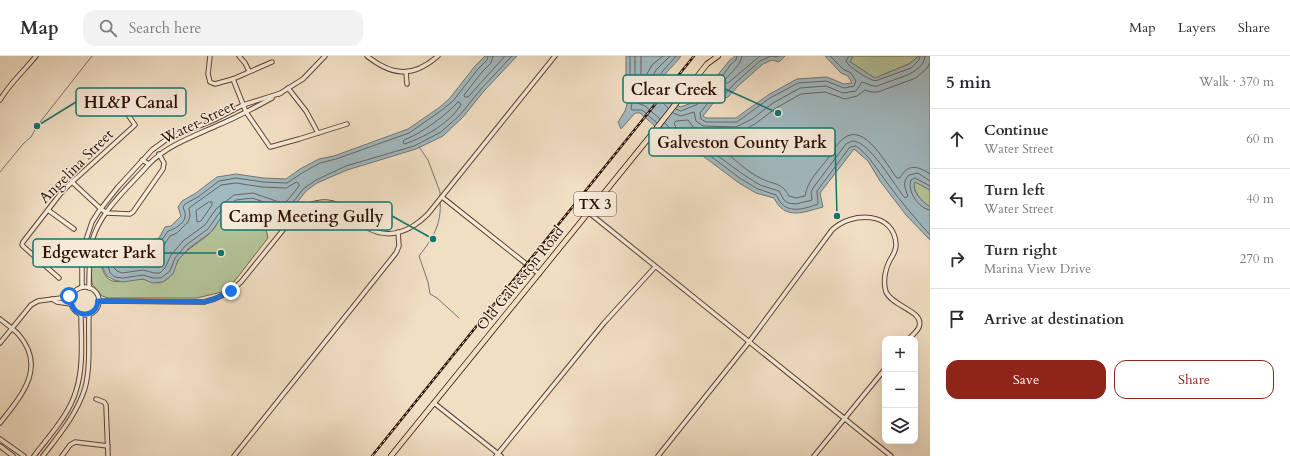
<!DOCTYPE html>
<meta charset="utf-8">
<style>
body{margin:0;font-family:Cardo,serif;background:#f2f2f3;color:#2b2b33}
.controls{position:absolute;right:12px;bottom:12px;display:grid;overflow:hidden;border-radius:8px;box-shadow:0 4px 16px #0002}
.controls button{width:36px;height:36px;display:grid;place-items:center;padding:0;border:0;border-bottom:1px solid #e1e1e2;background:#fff;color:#2b2b33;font:20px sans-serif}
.stop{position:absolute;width:12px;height:12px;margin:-9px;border:3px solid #1a73e8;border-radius:50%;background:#fff}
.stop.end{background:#1a73e8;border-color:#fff;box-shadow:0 1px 4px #0008}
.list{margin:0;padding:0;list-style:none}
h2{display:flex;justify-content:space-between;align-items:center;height:52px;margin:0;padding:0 16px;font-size:17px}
h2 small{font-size:13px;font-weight:400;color:#7c7c81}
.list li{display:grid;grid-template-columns:26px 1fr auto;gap:12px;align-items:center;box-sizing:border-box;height:60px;padding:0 16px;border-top:1px solid #e1e1e2}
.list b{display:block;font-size:15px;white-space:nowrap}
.list p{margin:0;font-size:13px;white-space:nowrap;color:#7c7c81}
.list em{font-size:13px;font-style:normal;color:#7c7c81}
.actions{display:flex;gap:8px;padding:12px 16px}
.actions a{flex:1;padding:9px 0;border:1px solid #8f2418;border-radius:12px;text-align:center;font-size:14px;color:#8f2418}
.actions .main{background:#8f2418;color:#fff}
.icon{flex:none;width:22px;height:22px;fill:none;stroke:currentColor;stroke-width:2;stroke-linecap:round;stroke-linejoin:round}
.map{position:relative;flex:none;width:930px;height:400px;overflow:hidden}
header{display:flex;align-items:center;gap:24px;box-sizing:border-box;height:56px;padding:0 20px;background:#fff;border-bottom:1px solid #e1e1e2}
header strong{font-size:19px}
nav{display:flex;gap:22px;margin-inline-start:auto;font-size:14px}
.search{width:280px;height:36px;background:#f2f2f3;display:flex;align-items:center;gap:10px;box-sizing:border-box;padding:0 14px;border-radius:12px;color:#7c7c81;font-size:15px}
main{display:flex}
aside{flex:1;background:#fff}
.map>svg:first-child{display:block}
</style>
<header>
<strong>Map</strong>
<div class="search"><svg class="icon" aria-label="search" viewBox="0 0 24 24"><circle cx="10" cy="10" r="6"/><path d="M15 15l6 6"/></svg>Search here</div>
<nav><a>Map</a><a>Layers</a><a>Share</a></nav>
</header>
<main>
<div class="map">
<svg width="930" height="400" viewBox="0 0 930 400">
<rect width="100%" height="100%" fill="#f1dfc4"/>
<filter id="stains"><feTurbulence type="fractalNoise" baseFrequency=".005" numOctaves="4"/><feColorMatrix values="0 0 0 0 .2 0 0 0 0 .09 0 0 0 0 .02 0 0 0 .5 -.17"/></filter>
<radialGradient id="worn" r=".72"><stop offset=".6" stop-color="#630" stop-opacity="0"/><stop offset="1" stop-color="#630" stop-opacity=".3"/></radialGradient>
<g fill="#b4c399" stroke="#716a4e">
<path d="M 853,0 L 919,0 L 909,8 L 875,22 C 866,17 859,11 850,6 Z"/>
<path d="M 914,125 L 930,134 L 930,151 C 922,145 912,136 914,125 Z"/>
<path d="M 252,146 L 268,155 L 264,163 L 268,182 L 230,231 L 222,236 L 197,242 L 108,242 L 102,240 L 92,228 L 91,209 L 97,210 L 100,211 L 102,211 C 108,236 128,221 143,223 C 152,225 157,230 166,224 C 174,218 174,211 179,203 C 188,191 202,186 212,175 C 216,171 218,165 222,160 C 231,150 239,147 252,146 Z"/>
</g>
<g fill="#a1b9c0" stroke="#737575">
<polygon points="485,0 517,0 484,35 463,61 443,80 416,93 347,114 317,127 306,135 292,153 282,157 252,146 238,147 223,159 211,176 189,192 178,204 173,218 163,226 152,227 143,223 123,226 114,224 107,220 103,212 103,205 107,197 115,192 131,192 146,189 159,182 165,171 171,170 181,160 178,151 182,145 196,137 217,121 236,118 263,122 286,123 300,113 319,103 334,100 408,73 440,51 450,42 475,10"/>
<path d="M 626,0 L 681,0 C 673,11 664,17 658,29 L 680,51 L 695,46 L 699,40 L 713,25 L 729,5 L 735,0 L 785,0 L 779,6 L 772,4 L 763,8 L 738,30 L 728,41 L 715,45 L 703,60 L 706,62 L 736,62 L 768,39 L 797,23 L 827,21 L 844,28 L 852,27 L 848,20 L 841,17 L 825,0 L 853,0 L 850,6 C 859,11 866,17 875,22 L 909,8 L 919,0 L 930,0 L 930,134 L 915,126 C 911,136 922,145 930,151 L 930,184 L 906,159 L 880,125 L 868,105 L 854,93 L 820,137 L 823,151 C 804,156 785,165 774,142 L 756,137 L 739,127 L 703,100 L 679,97 L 664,86 L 663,77 L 640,57 L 635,57 L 621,73 L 618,66 L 625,55 L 629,41 L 626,27 Z"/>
</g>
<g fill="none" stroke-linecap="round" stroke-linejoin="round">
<g stroke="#686462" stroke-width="1">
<path d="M 488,0 L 487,4 L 478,13 L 453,45 L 442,54 L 409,77 L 336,103 L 320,107 L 302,117 L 287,127 L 263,126 L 236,122 L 219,125 L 198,141 L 185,148 L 183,151 C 184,154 186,158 185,161 C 184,168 173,174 168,175 L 161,185 L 148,192 L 131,195 L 116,196 L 110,200 L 107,206 L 110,217 L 115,221 L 123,222 L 143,219 L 153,222 L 161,222 L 170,215 L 175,202 L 186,189 L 208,173 L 220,156 L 236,144 L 252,142 L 282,152 L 290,150 L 303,133 L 316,124 L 346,110 L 414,90 L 441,76 L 460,59 L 481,33 L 512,0"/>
<polyline points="493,0 491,7 482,16 464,39 465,41 468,41 505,0"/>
<polyline points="630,0 630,26 633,41 631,53 632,54 642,54 657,67"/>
<polyline points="635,0 635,26 638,39 637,47 645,50 660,63"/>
<polyline points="641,0 641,23 643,25 652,9 663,0"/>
<path d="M 742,0 C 742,8 730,17 725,24 L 726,27 L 728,27 L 760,0"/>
<polyline points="779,0 777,1 771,0 760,5 735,27 726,37 712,42 700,57 701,63 706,66 737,66 770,42 798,27 826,25 844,32 854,30 856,25 851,17 843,13 830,0"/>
<path d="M 849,0 L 846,5 C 848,11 868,23 875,25 L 911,12 L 919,4 L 920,0"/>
<path d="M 930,7 L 927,12 L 916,22 L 878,36 L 871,36 L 865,34 L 857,40 L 845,43 L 825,36 L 801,38 L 776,52 L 755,68 L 738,77 L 702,76 L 694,72 L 688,64 L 676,65 L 674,67 C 676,71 677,76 679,78 C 686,86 700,82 709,86 C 728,94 742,114 762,123 C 775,129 781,126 789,140 L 796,142 L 805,140 C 807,125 820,113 829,101 C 833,95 838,86 844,82 C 865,66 887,110 897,122 L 900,122 C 908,107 918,110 930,118"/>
<path d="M 458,46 L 460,47 L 461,49 C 448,68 427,80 405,88 L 403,87 L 404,84 C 422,77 444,61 458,46 Z"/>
<path d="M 671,48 L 656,33 L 655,29 C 660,15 668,11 676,0"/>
<polyline points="668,52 651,35 649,29 656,14 670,0"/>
<polyline points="676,53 681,55 698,48 702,43 717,28 731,8 736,4 737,0"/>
<path d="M 673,57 L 681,60 L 694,56 L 696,65 L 703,70 L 736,71 L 752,63 L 773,47 L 800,32 L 826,30 L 843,37 L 856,35 L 862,26 L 873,30 L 878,30 C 891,23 924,19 925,0"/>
<path d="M 665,67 L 670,73 L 673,81 L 682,88 L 707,92 L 744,119 L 760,129 L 779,135 L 784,144 L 788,147 L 796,148 L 812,144 L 811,136 L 813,132 L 846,88 L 852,85 C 869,84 894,129 905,142 L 908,140 C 905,132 902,126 909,119 L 918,117 L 930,125"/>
<path d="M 662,71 L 666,76 L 668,84 L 681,93 L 705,96 L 741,123 L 758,133 L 776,139 C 778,141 779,145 781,147 C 790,158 807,152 818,148 L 817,135 L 850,91 L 856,90 C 870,100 877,114 888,128 C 901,146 915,162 930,179"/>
<polygon points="297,126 299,128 299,130 287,145 282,147 253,137 234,139 216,153 205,169 183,185 171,199 165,212 160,217 154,217 143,214 122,217 117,215 112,210 112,206 118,201 132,200 149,197 164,189 170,180 177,177 188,166 190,160 189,152 221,129 236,127 262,131 286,132"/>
<path d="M 930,130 L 915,122 L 911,124 C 907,135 918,152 930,154"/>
<polygon points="209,146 212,146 212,149 201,165 197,166 196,155"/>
<path d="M 161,197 L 163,198 C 164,214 153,212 142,207 L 143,204 L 151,203 Z"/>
</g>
<g stroke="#737575" stroke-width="1">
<polyline points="419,91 428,104 440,136 440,141"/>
<polyline points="0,116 23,88 31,81 37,70 92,0"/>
<path d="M 440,144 C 442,168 433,182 419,200 L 428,226 L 430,238 L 437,242 L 459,262"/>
</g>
<defs>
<g id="minor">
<polyline points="210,0 208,18 210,26 215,28 233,23 272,6"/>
<polyline points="239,0 245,7 249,15"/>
<path d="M 367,0 C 392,20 413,22 438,0"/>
<polyline points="406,16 407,28"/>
<polyline points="233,23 246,56 270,91 299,83 347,68"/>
<polyline points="288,32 306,55 318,77"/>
<polyline points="279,38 303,23 325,0"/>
<path d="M 0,44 C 10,27 24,15 36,0"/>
<path d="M 149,108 C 168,89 192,81 216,70 C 236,62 254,52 272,42"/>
<polyline points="72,126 101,153 107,157 130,158 133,156 163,113 164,107 159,98"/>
<polyline points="442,141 539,218"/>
<polyline points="48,154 74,173"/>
<polyline points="588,156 891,400"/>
<polyline points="59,222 24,191 22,189 23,186 61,137 72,126 135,69 117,43"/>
<polyline points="82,231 82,210 84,190 92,166 99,155 118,131 152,94 167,83 214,64 243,49 281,37"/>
<circle cx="85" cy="245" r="14"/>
<path d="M 89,232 C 89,216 89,201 92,185 C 100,155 129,131 149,108 L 142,104"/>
<polyline points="52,243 57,246 71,248"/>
<path d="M 98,245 L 204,246 C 218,243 231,236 241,226 L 296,158 C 308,146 326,142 342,151 C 350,157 357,165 366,171 C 389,185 411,175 428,158 L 555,0"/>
<path d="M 0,263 C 6,268 14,273 19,279 C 47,312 21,340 0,367"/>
<polyline points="0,287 31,249 38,245 69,241 72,239"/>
<polyline points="96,343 104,346 106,349 108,400"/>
<polyline points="434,347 501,400"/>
<polyline points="0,383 24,400"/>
<polyline points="0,390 13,400"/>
<path d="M 34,400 C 49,380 69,359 76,335 C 84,310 81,283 81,258"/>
<path d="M 43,400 C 59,379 77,358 85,332 C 91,310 88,281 89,258"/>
<polyline points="62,400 70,389 75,386 108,390"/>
<polyline points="234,400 396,197 399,190 398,176"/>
<polyline points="496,400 604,267 655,211"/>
<path d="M 658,400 L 749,286 L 832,174 C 851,155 895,155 896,189 C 896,196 892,200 889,206 C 885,215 883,226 886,236 C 893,251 925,255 919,271 C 917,276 912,279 909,283"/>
<polyline points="814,400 885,313"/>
</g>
<polyline id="major" points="391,400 652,78 707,8 718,0"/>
</defs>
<use href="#minor" stroke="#5f4434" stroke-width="5.5"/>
<use href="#major" stroke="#2e1004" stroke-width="6"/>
<use href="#minor" stroke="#f6ead9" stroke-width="3.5"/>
<use href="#major" stroke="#f1dfc4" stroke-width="4.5"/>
<defs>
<polyline id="rail" points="372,400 694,0"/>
</defs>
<use href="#rail" stroke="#2e1004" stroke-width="2.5"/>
<use href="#rail" stroke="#f6ead9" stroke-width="1" stroke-dasharray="3" stroke-linecap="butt"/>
</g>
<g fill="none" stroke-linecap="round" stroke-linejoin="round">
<path stroke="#1a73e8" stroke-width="5" d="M 69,240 L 72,239 C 66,260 96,266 98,245 L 204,246 L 214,243 L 231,235"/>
</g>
<g text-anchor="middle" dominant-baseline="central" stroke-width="3" stroke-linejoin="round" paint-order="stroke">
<rect fill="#f6ead9" stroke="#6a5144" stroke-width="1" x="574" y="136" width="42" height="24" rx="3"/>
<g font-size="14" font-weight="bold" fill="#2e1004">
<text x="595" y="148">TX 3</text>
</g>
<g font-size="15" fill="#2e1004" stroke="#f6ead9">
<text transform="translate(198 66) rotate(-26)">Water Street</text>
<text transform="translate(76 110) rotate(-45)">Angelina Street</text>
<text transform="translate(520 222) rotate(-51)">Old Galveston Road</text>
</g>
</g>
<path fill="none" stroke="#0f766e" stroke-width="1.5" d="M778 57L725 33M37 70L76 46M837 160L835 86M433 183L392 160M221 197L164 197"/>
<g fill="#0f766e" stroke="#f6ead9" stroke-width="1.5">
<circle cx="778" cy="57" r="4"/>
<circle cx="37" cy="70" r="4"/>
<circle cx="837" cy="160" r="4"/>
<circle cx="433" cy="183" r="4"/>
<circle cx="221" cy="197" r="4"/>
</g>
<g fill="#f6ead9" stroke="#0f766e" stroke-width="1.5">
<rect x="623" y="19" width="102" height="28" rx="4"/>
<rect x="76" y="32" width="110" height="28" rx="4"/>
<rect x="649" y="72" width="186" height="28" rx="4"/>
<rect x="221" y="146" width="171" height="28" rx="4"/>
<rect x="33" y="183" width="131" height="28" rx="4"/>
</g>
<g font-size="16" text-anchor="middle" font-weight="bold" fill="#2e1004">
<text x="674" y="39">Clear Creek</text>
<text x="131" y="52">HL&amp;P Canal</text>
<text x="742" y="92">Galveston County Park</text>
<text x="306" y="166">Camp Meeting Gully</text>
<text x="99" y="202">Edgewater Park</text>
</g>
<rect width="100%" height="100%" filter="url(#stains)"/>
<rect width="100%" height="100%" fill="url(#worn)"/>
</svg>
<div class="controls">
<button>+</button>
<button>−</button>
<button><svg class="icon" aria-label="layers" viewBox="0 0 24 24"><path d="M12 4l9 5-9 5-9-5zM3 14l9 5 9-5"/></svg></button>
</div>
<div class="stop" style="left:69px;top:240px"></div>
<div class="stop end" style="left:231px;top:235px"></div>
</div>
<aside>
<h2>5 min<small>Walk · 370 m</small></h2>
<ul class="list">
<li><svg class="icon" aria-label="ahead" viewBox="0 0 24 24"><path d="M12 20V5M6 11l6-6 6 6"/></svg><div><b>Continue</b><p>Water Street</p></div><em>60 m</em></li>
<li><svg class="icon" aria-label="left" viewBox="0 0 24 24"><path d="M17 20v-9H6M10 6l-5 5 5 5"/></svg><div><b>Turn left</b><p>Water Street</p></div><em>40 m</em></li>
<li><svg class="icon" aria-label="right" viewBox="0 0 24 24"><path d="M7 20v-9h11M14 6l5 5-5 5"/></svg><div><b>Turn right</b><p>Marina View Drive</p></div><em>270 m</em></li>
<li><svg class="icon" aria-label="arrive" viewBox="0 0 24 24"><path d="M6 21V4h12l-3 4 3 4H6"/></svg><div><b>Arrive at destination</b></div></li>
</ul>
<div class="actions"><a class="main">Save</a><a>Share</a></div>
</aside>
</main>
